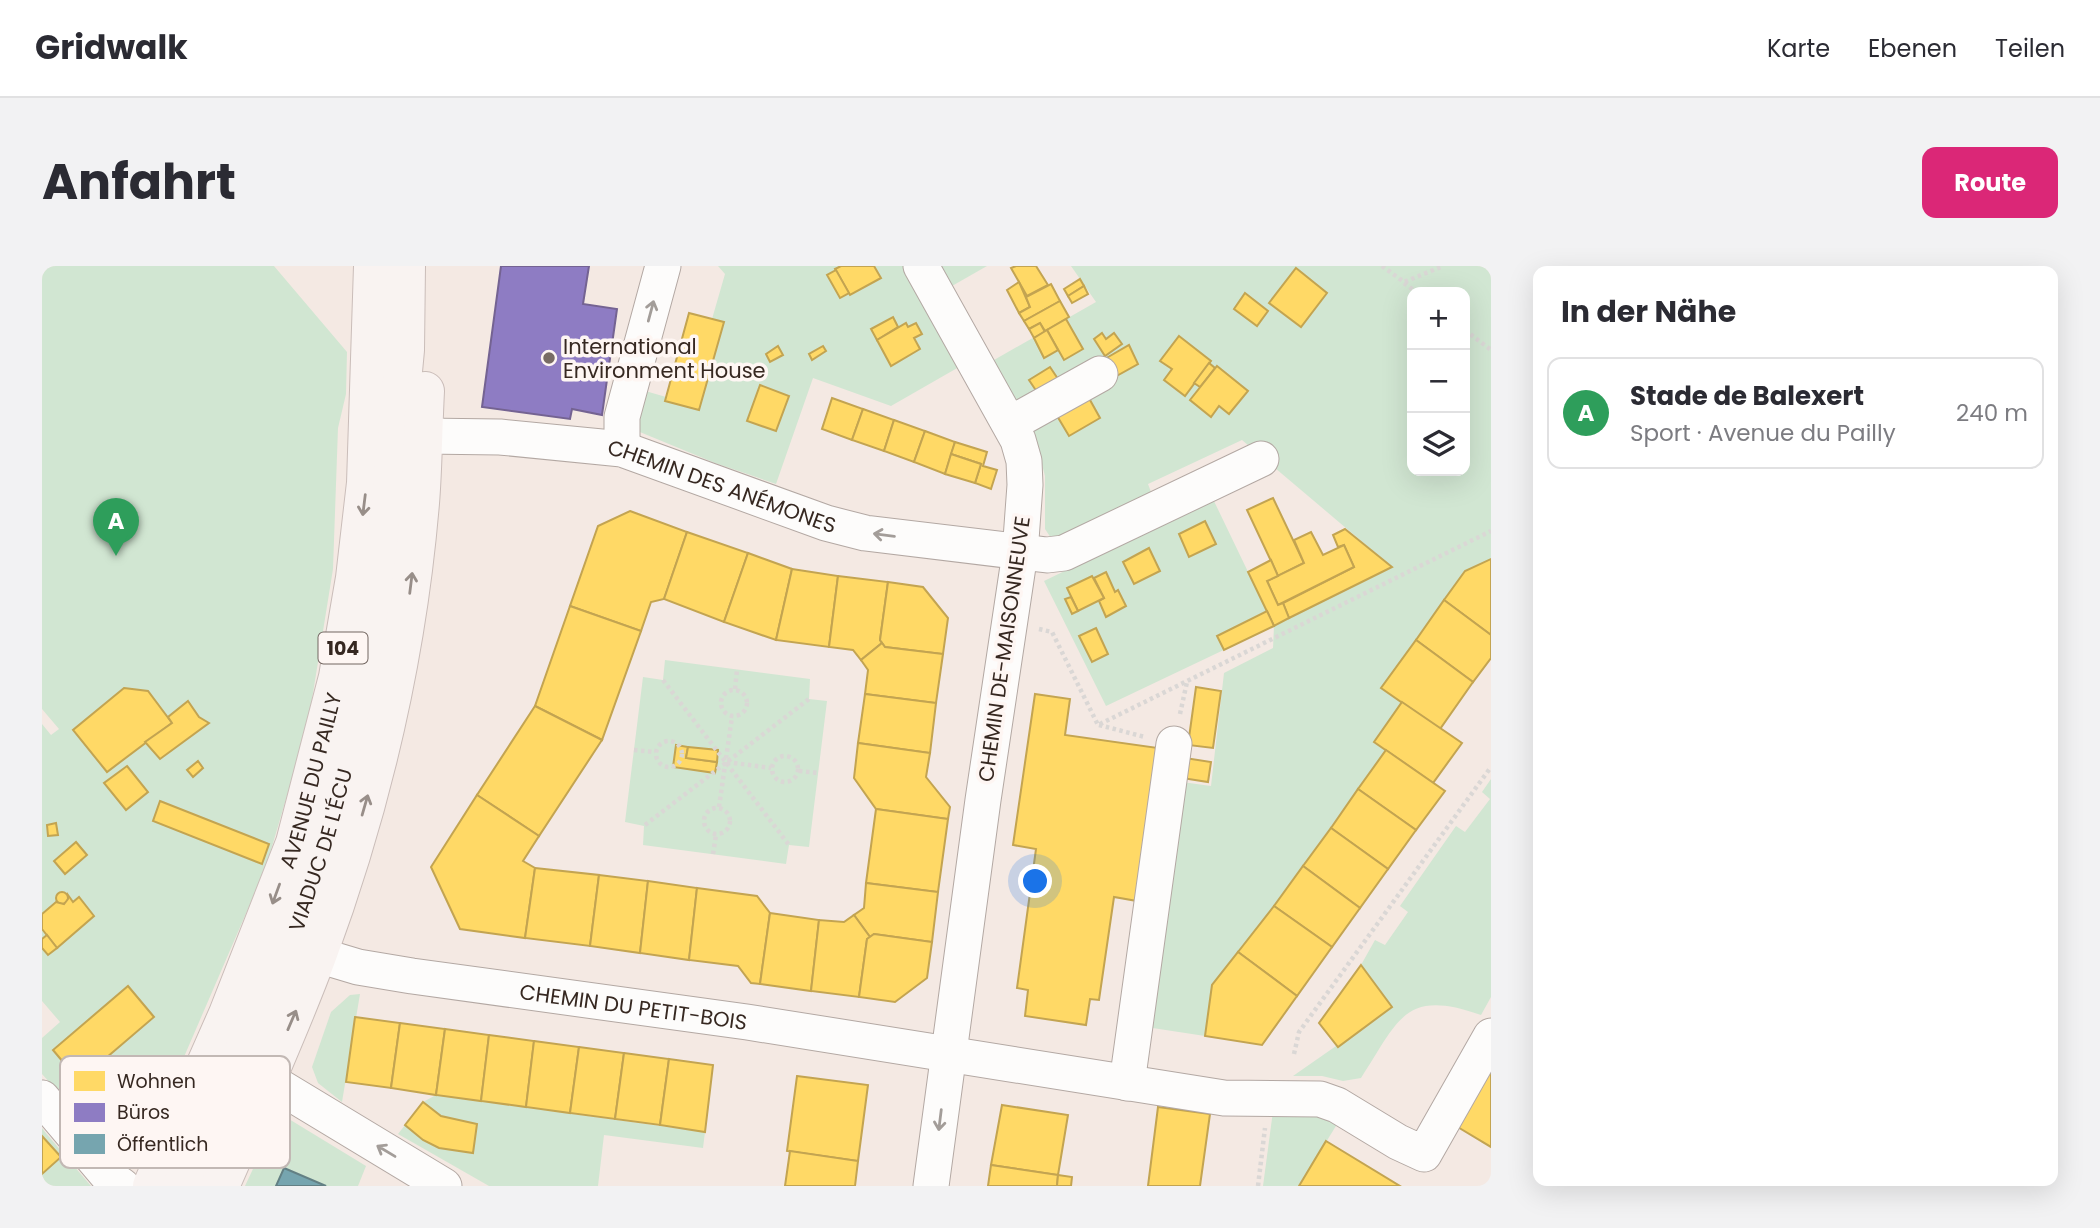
<!DOCTYPE html>
<html lang="de">
<meta charset="utf-8">
<style>
body{margin:0;font-family:Poppins,sans-serif;background:#f2f2f3;color:#2b2b33}
.controls{position:absolute;right:21px;top:21px;display:grid;overflow:hidden;border-radius:14px;box-shadow:0 7px 28px #0002}
.controls button{width:63px;height:63px;display:grid;place-items:center;padding:0;border:0;border-bottom:2px solid #e1e1e2;background:#fff;color:#2b2b33;font:35px sans-serif}
.you{position:absolute;left:994px;top:616px;width:24px;height:24px;margin:-18px;border:5px solid #fff;border-radius:50%;background:#1a73e8;box-shadow:0 0 0 10px #1a73e833}
.badge{display:grid;place-items:center;width:46px;height:46px;border-radius:50%;background:#db2777;color:#fff;font-size:23px;font-weight:700}
.pin{position:absolute;translate:-50% -58px;filter:drop-shadow(0 2px 4px #0008)}
.pin::after{content:'';position:absolute;top:37px;width:24px;height:21px;background:inherit;clip-path:polygon(0 0,100% 0,50% 100%)}
.list{margin:0;padding:0;list-style:none}
h2{display:flex;justify-content:space-between;align-items:center;height:91px;margin:0;padding:0 28px;font-size:30px}
h2 small{font-size:23px;font-weight:400;color:#7c7c81}
.list li{display:grid;grid-template-columns:46px 1fr auto;gap:21px;align-items:center;box-sizing:border-box;height:112px;margin:0 14px 14px;padding:0 14px;border:2px solid #e1e1e2;border-radius:14px}
.list b{display:block;font-size:26px;white-space:nowrap}
.list p{margin:0;font-size:23px;white-space:nowrap;color:#7c7c81}
.list em{font-size:23px;font-style:normal;color:#7c7c81}
.icon{flex:none;width:38px;height:38px;fill:none;stroke:currentColor;stroke-width:2;stroke-linecap:round;stroke-linejoin:round}
.map{position:relative;flex:none;width:1449px;height:920px;overflow:hidden;border-radius:14px}
header{display:flex;align-items:center;gap:42px;box-sizing:border-box;height:98px;padding:0 35px;background:#fff;border-bottom:2px solid #e1e1e2}
header strong{font-size:33px}
nav{display:flex;gap:38px;margin-inline-start:auto;font-size:24px}
.intro{display:flex;align-items:center;justify-content:space-between;box-sizing:border-box;height:168px;padding:0 42px}
h1{margin:0;font-size:49px}
.button{padding:18px 32px;border-radius:14px;background:#db2777;color:#fff;font-size:24px;font-weight:700}
main{display:flex;gap:42px;padding:0 42px}
aside{flex:1;background:#fff;border-radius:14px;box-shadow:0 7px 28px #0002}
.map>svg:first-child{display:block}
</style>
<header>
<strong>Gridwalk</strong>
<nav><a>Karte</a><a>Ebenen</a><a>Teilen</a></nav>
</header>
<div class="intro"><h1>Anfahrt</h1><a class="button">Route</a></div>
<main>
<div class="map">
<svg width="1449" height="920" viewBox="0 0 1449 920">
<rect width="100%" height="100%" fill="#f4e9e3"/>
<g fill="#d1e6d2" fill-rule="evenodd">
<polygon points="0,0 232,0 305,86 304,128 296,162 291,303 266,458 224,601 110,865 95,882 82,884 61,876 0,808 0,772 18,756 0,735 0,458 9,469 17,463 0,443"/>
<polygon points="676,0 861,0 917,101 849,140 771,112 734,218 673,197 593,164 600,124 624,131 623,135 657,144 670,53 683,8"/>
<polygon points="899,0 945,0 910,20"/>
<path d="M 1029,0 L 1449,0 L 1449,293 L 1423,305 L 1340,421 L 1360,436 L 1332,475 L 1344,484 L 1232,640 L 1170,719 L 1163,770 L 1104,761 L 1140,516 L 1169,520 L 1182,407 L 1231,382 L 1232,360 L 1064,440 L 1002,315 L 1171,233 L 1232,360 L 1350,301 L 1200,174 L 1106,218 L 1109,226 L 1017,273 L 1009,272 L 1003,263 L 1003,210 L 993,172 L 952,94 L 1054,36 ZM 1370,26 L 1423,26 L 1423,205 L 1370,205 Z"/>
<polygon points="623,394 768,413 767,433 785,435 767,581 747,579 744,598 601,579 602,560 583,556 601,411 621,414"/>
<path d="M 1449,513 L 1449,731 L 1439,749 C 1362,722 1357,754 1319,812 L 1301,815 L 1280,810 L 1251,810 L 1350,741 L 1319,699 L 1333,674 L 1343,679 L 1366,646 L 1358,640 L 1414,560 L 1423,566 L 1448,533 L 1440,526 Z"/>
<polygon points="318,728 300,836 276,817 270,801 289,746 308,729"/>
<polygon points="394,829 663,866 661,882 562,869 556,920 447,920 356,868 381,836"/>
<polygon points="1231,845 1277,846 1297,855 1257,920 1221,920"/>
<polygon points="237,847 324,900 316,920 203,920"/>
<polygon points="0,862 3,866 49,920 0,920"/>
</g>
<g fill="#ffd966" stroke="#c3a451" stroke-width="2">
<polygon points="799,0 832,0 839,12 808,29 793,3"/>
<polygon points="974,0 994,0 1006,19 985,30 969,2"/>
<polygon points="1254,2 1285,27 1259,61 1227,37"/>
<polygon points="794,4 807,27 798,32 785,9"/>
<polygon points="1038,13 1042,20 1026,30 1022,23"/>
<polygon points="977,16 988,41 977,47 965,24"/>
<polygon points="1009,18 1018,35 982,55 977,47 988,41 984,31"/>
<polygon points="1042,20 1046,28 1030,37 1026,30"/>
<polygon points="1203,27 1226,45 1215,60 1192,43"/>
<polygon points="1018,35 1027,51 1003,65 998,57 987,63 982,55"/>
<polygon points="647,47 682,56 657,144 623,135"/>
<polygon points="851,51 856,61 835,74 829,63"/>
<polygon points="1024,53 1041,83 1022,94 1005,64"/>
<polygon points="864,57 866,61 874,57 880,68 872,72 878,83 849,100 835,74"/>
<polygon points="998,57 1003,66 992,72 987,63"/>
<polygon points="1005,64 1016,84 1002,92 992,72"/>
<polygon points="1060,67 1064,73 1072,67 1080,78 1063,90 1052,73"/>
<polygon points="1137,70 1169,95 1143,130 1122,114 1130,103 1118,95"/>
<polygon points="1087,79 1096,98 1071,112 1061,94"/>
<polygon points="736,80 741,89 728,96 724,88"/>
<polygon points="781,80 784,85 770,94 767,88"/>
<polygon points="1167,97 1173,102 1158,121 1152,117"/>
<polygon points="1175,100 1206,125 1187,148 1177,140 1169,151 1148,134"/>
<polygon points="1008,101 1016,113 995,126 987,114"/>
<polygon points="718,119 747,130 734,165 705,155"/>
<polygon points="1043,125 1058,152 1027,170 1011,143"/>
<polygon points="790,132 821,143 810,174 780,163"/>
<polygon points="821,143 852,154 842,185 810,174"/>
<polygon points="852,154 883,165 872,196 842,185"/>
<polygon points="883,165 913,176 903,208 872,196"/>
<polygon points="913,176 945,186 941,200 955,204 949,223 933,217 939,198 909,188"/>
<polygon points="909,188 939,198 933,217 903,208"/>
<polygon points="1231,232 1262,297 1236,310 1205,244"/>
<polygon points="588,245 645,266 622,333 609,336 599,365 528,340 556,260"/>
<polygon points="1163,255 1174,278 1147,291 1137,268"/>
<polygon points="1303,263 1350,301 1247,352 1241,337 1312,301 1302,279 1296,281 1291,269"/>
<polygon points="645,266 706,287 682,356 622,333"/>
<polygon points="1269,266 1281,289 1302,279 1312,301 1236,339 1225,315 1262,297 1252,274"/>
<polygon points="1107,282 1118,305 1092,318 1081,296"/>
<polygon points="706,287 750,303 734,374 682,356"/>
<polygon points="1449,293 1449,369 1402,334 1423,305"/>
<polygon points="1229,294 1236,310 1225,315 1236,339 1241,337 1247,352 1232,360 1206,306"/>
<polygon points="750,303 796,310 787,381 734,374"/>
<polygon points="1064,306 1073,326 1076,324 1084,340 1064,351 1057,335 1062,332 1052,312"/>
<polygon points="796,310 846,316 838,374 840,377 819,394 811,384 787,381"/>
<polygon points="1050,310 1062,332 1036,345 1025,322"/>
<polygon points="846,316 881,321 906,352 901,388 843,381 838,374"/>
<polygon points="1029,331 1036,345 1030,348 1023,333"/>
<polygon points="1402,334 1449,369 1449,392 1431,416 1374,374"/>
<polygon points="528,340 599,365 560,474 493,440"/>
<polygon points="1225,345 1232,360 1182,384 1175,370"/>
<polygon points="1054,362 1066,388 1050,396 1037,370"/>
<polygon points="1374,374 1431,416 1398,463 1339,422"/>
<polygon points="840,377 843,381 901,388 894,437 823,428 826,404 819,394"/>
<polygon points="1154,421 1179,425 1171,482 1146,479"/>
<polygon points="82,422 106,425 130,457 65,506 31,464"/>
<polygon points="823,428 894,437 888,487 816,477"/>
<polygon points="993,428 1028,433 1023,469 1116,482 1095,635 1072,631 1057,734 1048,733 1044,759 983,750 986,724 975,722 994,583 971,579"/>
<polygon points="146,435 157,451 167,457 118,493 103,476 130,457 126,451"/>
<polygon points="1360,436 1420,477 1391,517 1332,476"/>
<polygon points="493,440 560,474 497,570 435,529"/>
<polygon points="816,477 888,487 884,511 908,541 906,553 834,543 812,512"/>
<polygon points="634,479 646,481 644,492 675,496 673,507 631,501"/>
<polygon points="646,481 676,484 675,496 644,492"/>
<polygon points="1344,484 1403,525 1374,564 1316,523"/>
<polygon points="1143,492 1169,496 1166,516 1140,512"/>
<polygon points="156,495 161,502 151,511 145,504"/>
<polygon points="85,500 106,526 84,544 62,517"/>
<polygon points="1316,523 1374,564 1346,603 1289,562"/>
<polygon points="435,529 497,570 481,595 493,602 483,672 418,663 389,601"/>
<polygon points="118,535 227,578 220,598 111,555"/>
<polygon points="834,543 906,553 896,626 824,617"/>
<polygon points="14,557 16,569 6,570 5,559"/>
<polygon points="1289,562 1346,603 1318,642 1261,600"/>
<polygon points="34,576 45,589 23,608 12,595"/>
<polygon points="1261,600 1318,642 1290,681 1232,640"/>
<polygon points="493,602 557,609 548,680 483,672"/>
<polygon points="557,609 606,615 598,687 548,680"/>
<polygon points="606,615 655,622 647,694 598,687"/>
<polygon points="824,617 896,626 890,676 832,668 828,671 812,649 822,642"/>
<polygon points="655,622 715,630 728,647 718,718 709,717 696,700 647,694"/>
<circle cx="20" cy="632" r="6"/>
<polygon points="26,629 31,636 37,631 52,650 15,682 0,663 0,648 14,636 22,638 26,633"/>
<polygon points="1232,640 1290,681 1255,730 1196,686"/>
<polygon points="728,647 777,654 769,725 718,718"/>
<polygon points="812,649 828,671 825,673 817,731 769,725 777,654 802,656"/>
<polygon points="832,668 890,676 885,712 853,736 817,731 825,673"/>
<polygon points="5,669 15,682 6,689 0,682 0,673"/>
<polygon points="1196,686 1255,730 1220,779 1163,770 1170,719"/>
<polygon points="1319,699 1350,741 1296,781 1277,757"/>
<polygon points="86,720 112,751 37,815 11,784"/>
<polygon points="313,751 358,757 349,822 304,816"/>
<polygon points="358,757 403,763 394,829 349,822"/>
<polygon points="403,763 447,769 439,835 394,829"/>
<polygon points="447,769 492,775 484,841 439,835"/>
<polygon points="492,775 537,781 528,847 484,841"/>
<polygon points="537,781 582,787 573,853 528,847"/>
<polygon points="582,787 627,793 618,859 573,853"/>
<polygon points="627,793 671,799 663,866 618,859"/>
<polygon points="1449,803 1449,881 1414,860"/>
<polygon points="755,810 826,819 816,895 745,885"/>
<polygon points="381,836 399,850 435,858 431,887 397,882 381,874 363,859"/>
<polygon points="960,839 1026,849 1016,909 949,899"/>
<polygon points="1116,841 1168,848 1158,920 1106,920"/>
<polygon points="0,870 19,891 0,908"/>
<polygon points="1284,875 1358,920 1257,920"/>
<polygon points="748,885 816,895 813,920 743,920"/>
<polygon points="949,899 1016,909 1015,920 946,920"/>
<polygon points="1016,909 1030,911 1029,920 1015,920"/>
</g>
<polygon fill="#8e7cc3" stroke="#746392" stroke-width="2" points="459,0 547,0 541,38 575,43 560,149 530,143 528,153 440,141"/>
<polygon fill="#76a5af" stroke="#638084" stroke-width="2" points="242,902 284,920 234,920"/>
<g fill="none" stroke-linecap="round" stroke-linejoin="round">
<defs>
<g id="minor">
<polyline points="879,0 976,174 982,195 983,219 978,287 941,534 889,920"/>
<polyline points="968,158 1058,108"/>
<path id="s1" d="M 381,170 L 458,171 L 580,183 L 784,257 L 823,267 L 1005,289 L 1022,287 L 1219,193"/>
<polyline points="580,183 580,151 621,0"/>
<path id="s2" d="M 276,689 L 316,701 L 370,710 L 705,756 L 1182,832 L 1278,833 L 1295,839 L 1356,876 L 1382,888 L 1449,770"/>
<polyline points="225,813 402,920"/>
<polyline points="1085,817 1132,478"/>
<polyline points="0,832 67,911 80,920"/>
</g>
<g id="major">
<path id="s3" d="M 110,920 L 186,748 L 253,577 L 296,411 L 313,312 L 324,217 L 331,0"/>
<path id="s4" d="M 140,920 L 224,736 L 255,658 L 285,569 L 311,472 L 336,346 L 344,284 L 363,84 L 364,0"/>
<path d="M 178,920 C 211,844 246,768 275,690 C 329,544 365,392 378,237 C 381,200 381,162 383,125"/>
</g>
</defs>
<use href="#minor" stroke="#b3a8a3" stroke-width="37"/>
<use href="#major" stroke="#cabdb9" stroke-width="40"/>
<g stroke="#dad7d5" stroke-width="4.5" stroke-dasharray="3.5 3.5" stroke-linecap="butt">
<polyline points="1340,0 1362,16 1401,0"/>
<polyline points="1362,17 1374,26"/>
<polyline points="1423,64 1449,84"/>
<polyline points="997,363 1010,366 1056,459 1449,265"/>
<polyline points="621,414 747,579"/>
<polyline points="693,423 695,404"/>
<circle cx="692" cy="437" r="13"/>
<polyline points="1138,448 1145,416"/>
<polyline points="1057,459 1103,471"/>
<circle cx="627" cy="488" r="13"/>
<polyline points="592,484 613,486"/>
<circle cx="743" cy="503" r="13"/>
<polyline points="685,496 729,502"/>
<polyline points="757,505 776,507"/>
<polyline points="677,541 690,451"/>
<circle cx="675" cy="555" r="13"/>
<polyline points="603,559 767,433"/>
<polyline points="671,588 674,569"/>
<polyline points="1252,788 1257,766 1449,501"/>
<polyline points="1216,920 1223,862"/>
</g>
<use href="#minor" stroke="#fdfcfb" stroke-width="35"/>
<use href="#major" stroke="#f9f3f1" stroke-width="38"/>
</g>
<defs><path id="oneway-shaft" d="M-6 0H5M1.5-3L5.5 0L1.5 3" fill="none" stroke-width="1.6" stroke-linecap="round" stroke-linejoin="round" transform="scale(1.75)"/></defs>
<g stroke="#a39d99">
<use href="#oneway-shaft" transform="translate(609 45) rotate(-75)"/>
<use href="#oneway-shaft" transform="translate(842 269) rotate(-173)"/>
<use href="#oneway-shaft" transform="translate(898 854) rotate(97)"/>
<use href="#oneway-shaft" transform="translate(344 885) rotate(-149)"/>
</g>
<g stroke="#988e89">
<use href="#oneway-shaft" transform="translate(322 239) rotate(97)"/>
<use href="#oneway-shaft" transform="translate(369 317) rotate(-83)"/>
<use href="#oneway-shaft" transform="translate(323 539) rotate(-74)"/>
<use href="#oneway-shaft" transform="translate(234 628) rotate(110)"/>
<use href="#oneway-shaft" transform="translate(250 754) rotate(-67)"/>
</g>
<circle fill="#786c65" stroke="#fef6f3" stroke-width="2.5" cx="507" cy="92" r="7"/>
<g text-anchor="middle" dominant-baseline="central" stroke-width="7" stroke-linejoin="round" paint-order="stroke">
<rect fill="#fef6f3" stroke="#726660" stroke-width="2" x="276.5" y="366.5" width="49" height="31" rx="5"/>
<g font-size="19" font-weight="bold" fill="#362821">
<text x="301" y="382">104</text>
</g>
<g font-size="21" fill="#362821" stroke="#fef6f3" text-anchor="start">
<text x="521" y="80">International<tspan x="521" dy="24">Environment House</tspan></text>
</g>
<g font-size="21" fill="#362821" stroke="#fef6f3">
<text stroke="none"><textPath href="#s1" startOffset="306">CHEMIN DES ANÉMONES</textPath></text>
<text transform="translate(962 383) rotate(-82)">CHEMIN DE-MAISONNEUVE</text>
<text stroke="none"><textPath href="#s3" startOffset="436">AVENUE DU PAILLY</textPath></text>
<text stroke="none"><textPath href="#s4" startOffset="364">VIADUC DE L'ÉCU</textPath></text>
<text stroke="none"><textPath href="#s2" startOffset="320">CHEMIN DU PETIT-BOIS</textPath></text>
</g>
</g>
<rect x="18" y="790" width="230" height="112" rx="10" fill="#fef6f3" stroke="#c2b8b4" stroke-width="2"/>
<rect x="32" y="805" width="31" height="20" fill="#ffd966"/>
<rect x="32" y="837" width="31" height="19" fill="#8e7cc3"/>
<rect x="32" y="868" width="31" height="20" fill="#76a5af"/>
<g font-size="19" fill="#362821">
<text x="75" y="822">Wohnen</text>
<text x="75" y="853">Büros</text>
<text x="75" y="885">Öffentlich</text>
</g>
</svg>
<div class="controls">
<button>+</button>
<button>−</button>
<button><svg class="icon" aria-label="layers" viewBox="0 0 24 24"><path d="M12 4l9 5-9 5-9-5zM3 14l9 5 9-5"/></svg></button>
</div>
<div class="you"></div>
<div class="pin badge" style="left:74px;top:290px;background:#2e9e5b">A</div>
</div>
<aside>
<h2>In der Nähe<small></small></h2>
<ul class="list">
<li><span class="badge" style="background:#2e9e5b">A</span><div><b>Stade de Balexert</b><p>Sport · Avenue du Pailly</p></div><em>240 m</em></li>
</ul>
</aside>
</main>
